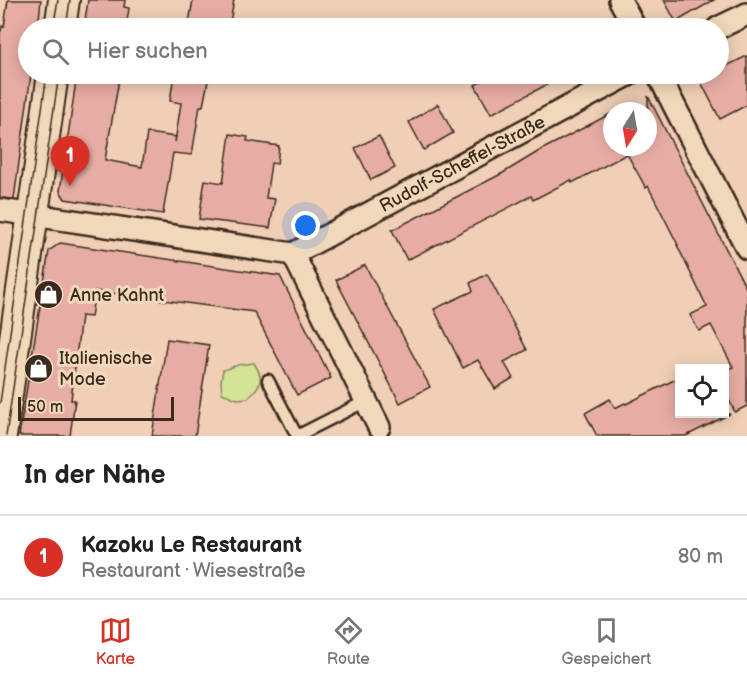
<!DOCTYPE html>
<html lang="de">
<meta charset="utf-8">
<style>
body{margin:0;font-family:"Balsamiq Sans",sans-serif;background:#f2f2f2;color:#222}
.controls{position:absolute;right:18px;bottom:18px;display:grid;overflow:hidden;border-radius:0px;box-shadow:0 3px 15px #0003}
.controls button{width:54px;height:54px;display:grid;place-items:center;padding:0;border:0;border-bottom:2px solid #e0e0e0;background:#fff;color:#222;font:30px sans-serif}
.compass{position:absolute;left:603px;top:102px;width:54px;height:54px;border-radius:50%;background:#fff;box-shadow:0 3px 15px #0003;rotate:191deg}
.scale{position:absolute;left:18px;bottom:15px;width:156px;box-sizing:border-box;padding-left:6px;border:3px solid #3b2a1e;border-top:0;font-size:16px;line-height:21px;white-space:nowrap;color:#3b2a1e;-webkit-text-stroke:4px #f2d8ba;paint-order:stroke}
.you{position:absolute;left:306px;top:226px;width:21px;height:21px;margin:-15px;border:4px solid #fff;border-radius:50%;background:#1a73e8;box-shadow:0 0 0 9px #1a73e833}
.badge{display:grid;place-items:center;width:39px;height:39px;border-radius:50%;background:#d93025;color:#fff;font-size:20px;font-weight:700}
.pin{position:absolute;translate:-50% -50px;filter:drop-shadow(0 2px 3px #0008)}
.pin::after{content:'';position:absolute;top:32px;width:21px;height:18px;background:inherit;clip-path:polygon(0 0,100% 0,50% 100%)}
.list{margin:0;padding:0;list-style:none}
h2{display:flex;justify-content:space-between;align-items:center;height:78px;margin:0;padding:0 24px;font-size:26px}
h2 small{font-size:20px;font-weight:400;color:#767676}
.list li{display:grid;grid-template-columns:39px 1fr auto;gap:18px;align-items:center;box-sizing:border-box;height:84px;padding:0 24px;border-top:2px solid #e0e0e0}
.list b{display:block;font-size:22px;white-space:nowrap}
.list p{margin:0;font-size:20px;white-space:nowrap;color:#767676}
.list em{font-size:20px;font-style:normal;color:#767676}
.icon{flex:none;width:33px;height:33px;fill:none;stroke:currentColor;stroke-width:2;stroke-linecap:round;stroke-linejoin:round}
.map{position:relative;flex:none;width:747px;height:436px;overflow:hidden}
.search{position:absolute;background:#fff;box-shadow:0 3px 15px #0003;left:18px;right:18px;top:18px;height:66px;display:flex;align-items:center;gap:15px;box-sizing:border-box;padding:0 21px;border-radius:33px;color:#767676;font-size:22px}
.sheet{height:162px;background:#fff}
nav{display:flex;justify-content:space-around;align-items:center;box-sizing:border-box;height:84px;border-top:2px solid #e0e0e0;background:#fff;font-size:16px;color:#767676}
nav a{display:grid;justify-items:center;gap:3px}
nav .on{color:#d93025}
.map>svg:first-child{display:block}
</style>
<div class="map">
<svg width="747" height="436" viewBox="0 0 747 436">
<rect width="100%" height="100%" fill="#f0cfb6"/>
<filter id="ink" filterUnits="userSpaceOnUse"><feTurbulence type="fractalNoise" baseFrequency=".0167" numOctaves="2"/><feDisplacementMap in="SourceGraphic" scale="12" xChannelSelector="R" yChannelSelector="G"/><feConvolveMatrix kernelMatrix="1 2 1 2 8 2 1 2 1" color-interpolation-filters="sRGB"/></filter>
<g filter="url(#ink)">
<path fill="#d3e497" stroke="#87875a" stroke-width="1.5" d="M 254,363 C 265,380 261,385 248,398 L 237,399 L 222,393 L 221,381 L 223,370 L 238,365 Z"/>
<g fill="#e7ada5" stroke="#3b2a1e" stroke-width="1.5">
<polygon points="8,0 41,0 38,28 28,28 28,74 31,74 14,199 0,198 0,31 1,31 2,26 4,27"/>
<polygon points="88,0 125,0 124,7 129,8 126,28 84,28"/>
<polygon points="193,0 234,0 229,28 188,28"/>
<polygon points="664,0 714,0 676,22"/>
<polygon points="747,56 747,105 720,119 700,80 712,74 718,74 718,70"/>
<polygon points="77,74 120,74 105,160 142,167 147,133 176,137 175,142 181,103 170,101 174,75 208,81 203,106 200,106 192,155 173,153 163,214 65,199 60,191"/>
<polygon points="494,74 567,74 491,114 475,85"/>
<polygon points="648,96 747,290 747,406 735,412 724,390 724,371 733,367 711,325 699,331 690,315 707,307 677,245 678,245 648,186 646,188 627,154 572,183 571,180 533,200 531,196 407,260 392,230 503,173 541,150 612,113 612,147 648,147"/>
<polygon points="438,104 453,133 424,150 409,122"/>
<polygon points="230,134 248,137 247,141 279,146 277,164 271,163 266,198 275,199 270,228 199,219 205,180 223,183"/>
<polygon points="379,136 395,168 371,180 355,148"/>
<polygon points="60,243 280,276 331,378 297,395 254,312 95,291 91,317 81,316 71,400 75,400 70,436 19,436 49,251"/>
<polygon points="365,265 430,387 400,403 336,280"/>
<polygon points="487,274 527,350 504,362 513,378 495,389 478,360 463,368 434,309 473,291 470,283"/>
<polygon points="167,339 209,345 195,436 152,436"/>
<polygon points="680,377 680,414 730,414 686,436 597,436 585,413 610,399 615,408 625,403 626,404"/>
</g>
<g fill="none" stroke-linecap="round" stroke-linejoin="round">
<defs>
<g id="lane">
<polyline points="268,380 297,436"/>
<polyline points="297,436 366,401"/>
</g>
<g id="street">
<polyline points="620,0 635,28"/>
<polyline points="718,28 747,14"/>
<polyline points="658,74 747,248"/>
<path id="s1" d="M 0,210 L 293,254 L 630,74"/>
<polyline points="293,254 379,427"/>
</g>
<g id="secondary">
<polyline points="60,28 64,0"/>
<polyline points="1,436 53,74"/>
</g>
</defs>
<use href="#lane" stroke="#3b2a1e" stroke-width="15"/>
<use href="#street" stroke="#3b2a1e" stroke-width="26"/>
<use href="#secondary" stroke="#3b2a1e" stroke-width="34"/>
<use href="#lane" stroke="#f2d8ba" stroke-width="10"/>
<use href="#street" stroke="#f2d8ba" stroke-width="21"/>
<use href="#secondary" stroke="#f2d8ba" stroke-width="30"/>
<g stroke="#3b2a1e" stroke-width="1.5">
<polyline points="53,28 58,0"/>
<polyline points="66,28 70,0"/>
<polyline points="0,403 47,74"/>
<polyline points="6,436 59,74"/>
</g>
</g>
</g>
<defs>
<symbol id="shop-disc" viewBox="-11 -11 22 22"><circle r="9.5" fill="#3b2a1e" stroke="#f2d8ba"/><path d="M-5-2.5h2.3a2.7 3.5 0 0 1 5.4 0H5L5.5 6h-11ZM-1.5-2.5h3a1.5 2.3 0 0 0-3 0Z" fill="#fff"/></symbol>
</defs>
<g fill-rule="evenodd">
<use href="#shop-disc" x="32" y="278" width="33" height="33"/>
<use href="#shop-disc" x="22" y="352" width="33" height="33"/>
</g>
<g text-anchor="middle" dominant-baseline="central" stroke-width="6" stroke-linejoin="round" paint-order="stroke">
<g font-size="18" fill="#3b2a1e" stroke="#f2d8ba">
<text stroke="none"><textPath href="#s1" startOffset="488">Rudolf-Scheffel-Straße</textPath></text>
</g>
<g font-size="18" fill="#3b2a1e" stroke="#f2d8ba" text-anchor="start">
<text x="70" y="295">Anne Kahnt</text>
<text x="59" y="358">Italienische<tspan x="59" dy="21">Mode</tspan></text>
</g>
</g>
</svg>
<div class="controls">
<button><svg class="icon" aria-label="locate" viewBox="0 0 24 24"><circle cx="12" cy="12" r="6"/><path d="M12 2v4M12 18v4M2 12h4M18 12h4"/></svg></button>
</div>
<svg class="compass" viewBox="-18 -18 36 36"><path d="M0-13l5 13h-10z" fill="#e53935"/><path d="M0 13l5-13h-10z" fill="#767676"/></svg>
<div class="scale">50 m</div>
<div class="you"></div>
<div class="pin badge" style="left:70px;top:186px">1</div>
<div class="search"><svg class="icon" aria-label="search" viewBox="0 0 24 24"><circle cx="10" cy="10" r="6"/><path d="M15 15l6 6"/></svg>Hier suchen</div>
</div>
<section class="sheet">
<h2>In der Nähe<small></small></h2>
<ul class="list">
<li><span class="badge">1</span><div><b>Kazoku Le Restaurant</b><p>Restaurant · Wiesestraße</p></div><em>80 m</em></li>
</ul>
</section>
<nav>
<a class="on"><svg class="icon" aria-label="map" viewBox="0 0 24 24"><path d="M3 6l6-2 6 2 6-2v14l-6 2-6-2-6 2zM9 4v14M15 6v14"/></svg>Karte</a>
<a><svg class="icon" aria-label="directions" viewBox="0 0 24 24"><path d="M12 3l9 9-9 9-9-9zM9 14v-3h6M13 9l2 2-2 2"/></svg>Route</a>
<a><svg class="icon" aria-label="saved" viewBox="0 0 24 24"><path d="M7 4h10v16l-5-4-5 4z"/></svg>Gespeichert</a>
</nav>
